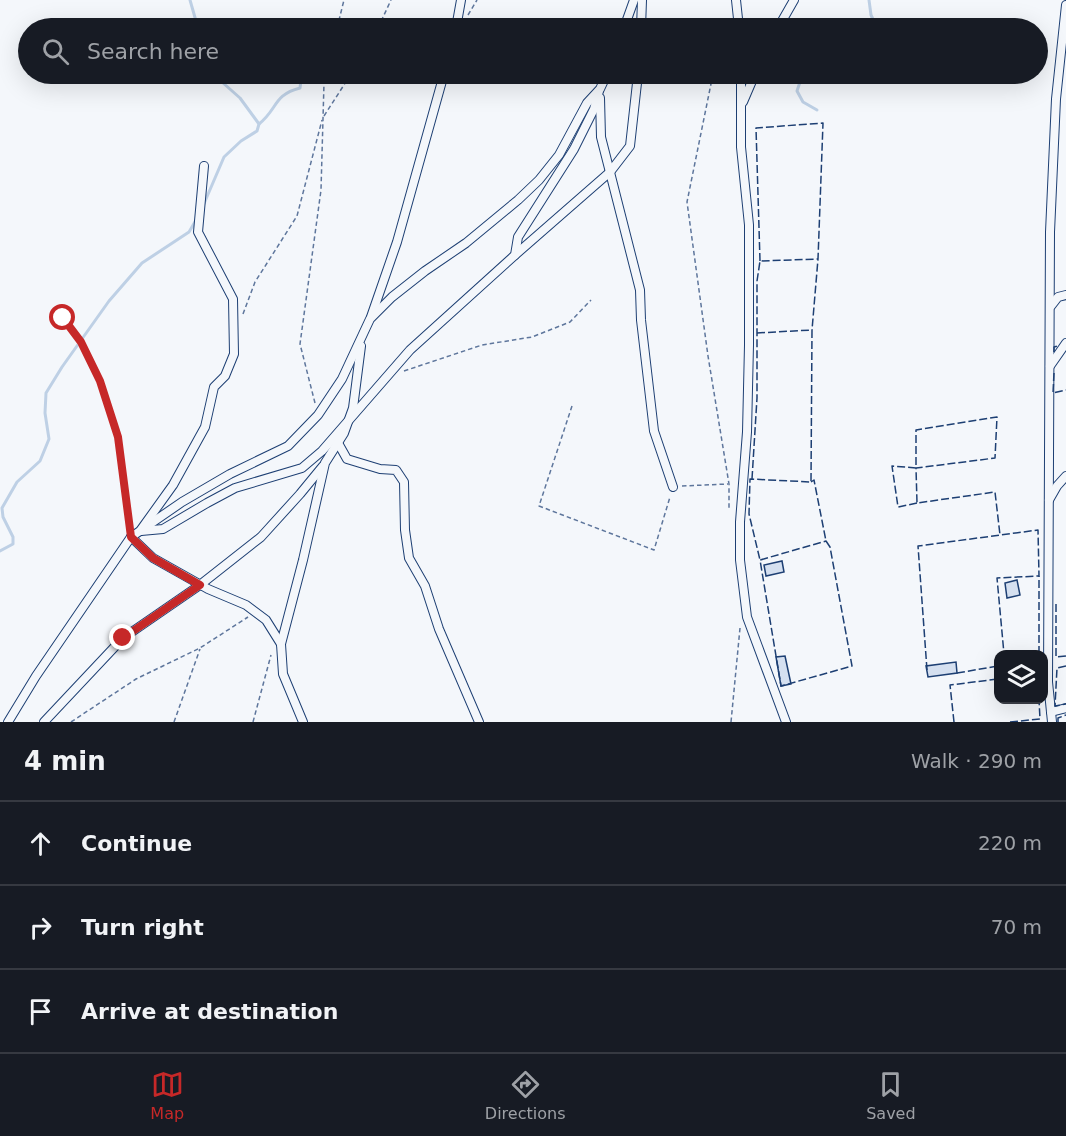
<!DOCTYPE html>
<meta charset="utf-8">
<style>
body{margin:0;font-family:"DejaVu Sans",sans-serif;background:#20242c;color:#f1f3f6}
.controls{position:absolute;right:18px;bottom:18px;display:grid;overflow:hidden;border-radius:12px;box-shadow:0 6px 24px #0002}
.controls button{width:54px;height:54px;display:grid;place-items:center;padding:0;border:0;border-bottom:2px solid #363941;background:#171b24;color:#f1f3f6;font:30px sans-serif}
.stop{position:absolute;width:18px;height:18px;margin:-14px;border:4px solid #c62828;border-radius:50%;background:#fff}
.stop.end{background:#c62828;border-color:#fff;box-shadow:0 2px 6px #0008}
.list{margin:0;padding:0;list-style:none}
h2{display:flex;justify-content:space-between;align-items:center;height:78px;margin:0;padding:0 24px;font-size:26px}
h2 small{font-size:20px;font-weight:400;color:#9ea1a6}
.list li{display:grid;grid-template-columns:39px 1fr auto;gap:18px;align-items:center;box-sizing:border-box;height:84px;padding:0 24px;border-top:2px solid #363941}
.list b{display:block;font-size:22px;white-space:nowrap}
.list em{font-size:20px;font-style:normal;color:#9ea1a6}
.icon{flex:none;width:33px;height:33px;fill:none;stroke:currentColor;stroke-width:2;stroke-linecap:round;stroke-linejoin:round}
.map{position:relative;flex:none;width:1066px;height:722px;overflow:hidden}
.search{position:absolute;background:#171b24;box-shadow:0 6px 24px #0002;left:18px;right:18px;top:18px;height:66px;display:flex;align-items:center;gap:15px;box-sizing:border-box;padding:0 21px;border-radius:33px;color:#9ea1a6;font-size:22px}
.sheet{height:330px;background:#171b24}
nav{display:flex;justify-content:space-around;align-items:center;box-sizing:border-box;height:84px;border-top:2px solid #363941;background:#171b24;font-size:16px;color:#9ea1a6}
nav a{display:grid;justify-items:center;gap:3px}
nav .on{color:#c62828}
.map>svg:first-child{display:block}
</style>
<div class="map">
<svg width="1066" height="722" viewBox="0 0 1066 722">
<rect width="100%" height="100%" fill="#f4f7fb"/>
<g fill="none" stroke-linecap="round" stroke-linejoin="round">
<g stroke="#bed0e5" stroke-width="3">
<polyline points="190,0 198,28"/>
<polyline points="869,0 871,15 877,28"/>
<polyline points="808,74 801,79 797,91 803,102 817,110"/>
<path d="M 259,124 C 278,109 273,95 300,88 L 301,80"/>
<polyline points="203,206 224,157 241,141 257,131 259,124 240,98 213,74"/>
<polyline points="0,551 13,544 13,537 3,517 2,508 17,482 40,461 49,439 45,413 46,393 62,367 109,301 142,263 189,232 196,220"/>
</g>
</g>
<g fill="#d5e0f0" stroke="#1d3f73" stroke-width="1.5">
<polygon points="782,561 784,572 766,576 764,565"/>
<polygon points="1017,580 1020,595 1007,598 1005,583"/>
<polygon points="785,656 791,684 781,686 776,657"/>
<polygon points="956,662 957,673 928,677 926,666"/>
</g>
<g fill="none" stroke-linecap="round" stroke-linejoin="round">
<defs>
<g id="street">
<polyline points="736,0 739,28"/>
<polyline points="456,28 461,0"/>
<polyline points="624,28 634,0"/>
<polyline points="641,28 642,0"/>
<polyline points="778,28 794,0"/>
<polyline points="741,74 741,147 749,225 749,345 747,432 740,522 740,560 747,617 786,722"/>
<polyline points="600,98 601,137 640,290 641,320 654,431 673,487"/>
<polyline points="743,102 755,74"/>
<polyline points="515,255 610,172 630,146 638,74"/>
<polyline points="1051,306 1058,297 1066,295"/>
<polyline points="371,317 397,242 444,74"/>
<polyline points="1050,366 1066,343"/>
<polyline points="338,443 347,459 380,469 396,470 404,482 405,530 409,558 425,586 439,629 479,722"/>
<polyline points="1049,500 1057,486 1066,476"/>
<polyline points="140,531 182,502 230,474 288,446 318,415 342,379 370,319 392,297 425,271 466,243 518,200 539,180 559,155 587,103 600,89 607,74"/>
<polyline points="141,531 163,529 207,503 235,488 302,468 322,451 410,350 515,255 518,237 574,149 594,109 599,91"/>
<polyline points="131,537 153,558 208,589 246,605 266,620 281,644 283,674 303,722"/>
<polyline points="281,644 303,560 325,463 344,433 353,408 361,346"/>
<polyline points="1051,712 1066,708"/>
<polyline points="8,722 36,676 131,537 140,531 173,485 205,427 214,387 225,376 234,354 233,299 198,232 204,166"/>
<polyline points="44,722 123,638 200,585 261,537 300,494 323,466"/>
<polyline points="1052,722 1048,682 1050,232 1056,99 1066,5"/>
</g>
</defs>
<use href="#street" stroke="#1d3f73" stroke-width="10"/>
<g stroke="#5e769c" stroke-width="1.5" stroke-dasharray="4.5 3" stroke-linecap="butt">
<polyline points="468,15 477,0"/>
<polyline points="337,28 344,0"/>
<polyline points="378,28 391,0"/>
<polyline points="713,74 687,202 708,356 729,484 729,508"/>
<polyline points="324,116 351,74"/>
<polyline points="243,314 255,282 297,216 322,120"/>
<polyline points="63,318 81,342 100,381 118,437 130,527"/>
<polyline points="404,371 482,345 532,337 570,322 591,300"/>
<polyline points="315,403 300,344 321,190 324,83 326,74"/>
<polyline points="572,406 539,506 654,550 670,497"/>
<polyline points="682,486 728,484"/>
<polyline points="71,722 136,679 200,648 248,617"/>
<polyline points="174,722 200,649"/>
<polyline points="253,722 271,655"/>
<polyline points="731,722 740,628"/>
</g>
<use href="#street" stroke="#f4f7fb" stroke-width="8"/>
<g stroke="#1d3f73" stroke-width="1.5" stroke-dasharray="8 3" stroke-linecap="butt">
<polyline points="760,261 756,128 823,123 818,259 812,330"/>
<polyline points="757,333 812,330 811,482 750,479 749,514 760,560"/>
<polyline points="1054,352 1054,347 1058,346"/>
<polyline points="1054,373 1053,393 1066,390"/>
<polyline points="752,479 757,398 757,281 760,261 818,259"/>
<polyline points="811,482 814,480 826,541"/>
<polyline points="917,503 898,507 892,466 916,468 916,430 997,417 995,458 916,468 917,503 995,492 1000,535"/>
<polygon points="826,541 830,547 852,666 781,686 760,560"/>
<polyline points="1056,604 1056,657 1066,656"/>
<polyline points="1039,654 1039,576"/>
<polyline points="1066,666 1057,668 1055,706 1066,704"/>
<polyline points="927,670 918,546 1038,530 1039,576 997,578 1004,654"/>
<polyline points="957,673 998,666"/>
<polyline points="954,722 950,685 998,679"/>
<polyline points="1010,722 1040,719 1039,700"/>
<polyline points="1058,722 1058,718 1066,715"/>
</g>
</g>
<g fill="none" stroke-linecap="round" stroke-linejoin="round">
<polyline stroke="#c62828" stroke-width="8" points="63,318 81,342 100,381 118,437 131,537 153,558 200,585 123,638"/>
</g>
</svg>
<div class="controls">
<button><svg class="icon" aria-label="layers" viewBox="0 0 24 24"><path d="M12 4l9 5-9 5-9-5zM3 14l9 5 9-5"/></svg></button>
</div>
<div class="stop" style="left:63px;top:318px"></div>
<div class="stop end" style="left:123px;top:638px"></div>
<div class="search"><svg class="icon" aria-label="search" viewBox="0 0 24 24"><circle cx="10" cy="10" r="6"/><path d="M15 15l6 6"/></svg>Search here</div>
</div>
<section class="sheet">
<h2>4 min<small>Walk · 290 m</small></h2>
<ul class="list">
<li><svg class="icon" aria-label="ahead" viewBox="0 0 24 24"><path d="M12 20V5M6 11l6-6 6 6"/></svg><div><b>Continue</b></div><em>220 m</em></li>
<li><svg class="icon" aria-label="right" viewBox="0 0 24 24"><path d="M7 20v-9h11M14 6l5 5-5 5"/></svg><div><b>Turn right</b></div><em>70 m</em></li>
<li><svg class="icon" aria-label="arrive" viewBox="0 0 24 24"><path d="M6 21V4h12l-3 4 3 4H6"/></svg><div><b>Arrive at destination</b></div></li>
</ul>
</section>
<nav>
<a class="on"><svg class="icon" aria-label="map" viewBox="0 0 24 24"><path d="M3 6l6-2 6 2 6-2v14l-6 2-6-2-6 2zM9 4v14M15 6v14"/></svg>Map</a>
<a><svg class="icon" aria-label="directions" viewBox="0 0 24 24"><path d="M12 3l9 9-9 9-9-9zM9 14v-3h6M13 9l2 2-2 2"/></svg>Directions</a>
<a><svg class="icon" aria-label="saved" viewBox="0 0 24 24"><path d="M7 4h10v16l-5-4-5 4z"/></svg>Saved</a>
</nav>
